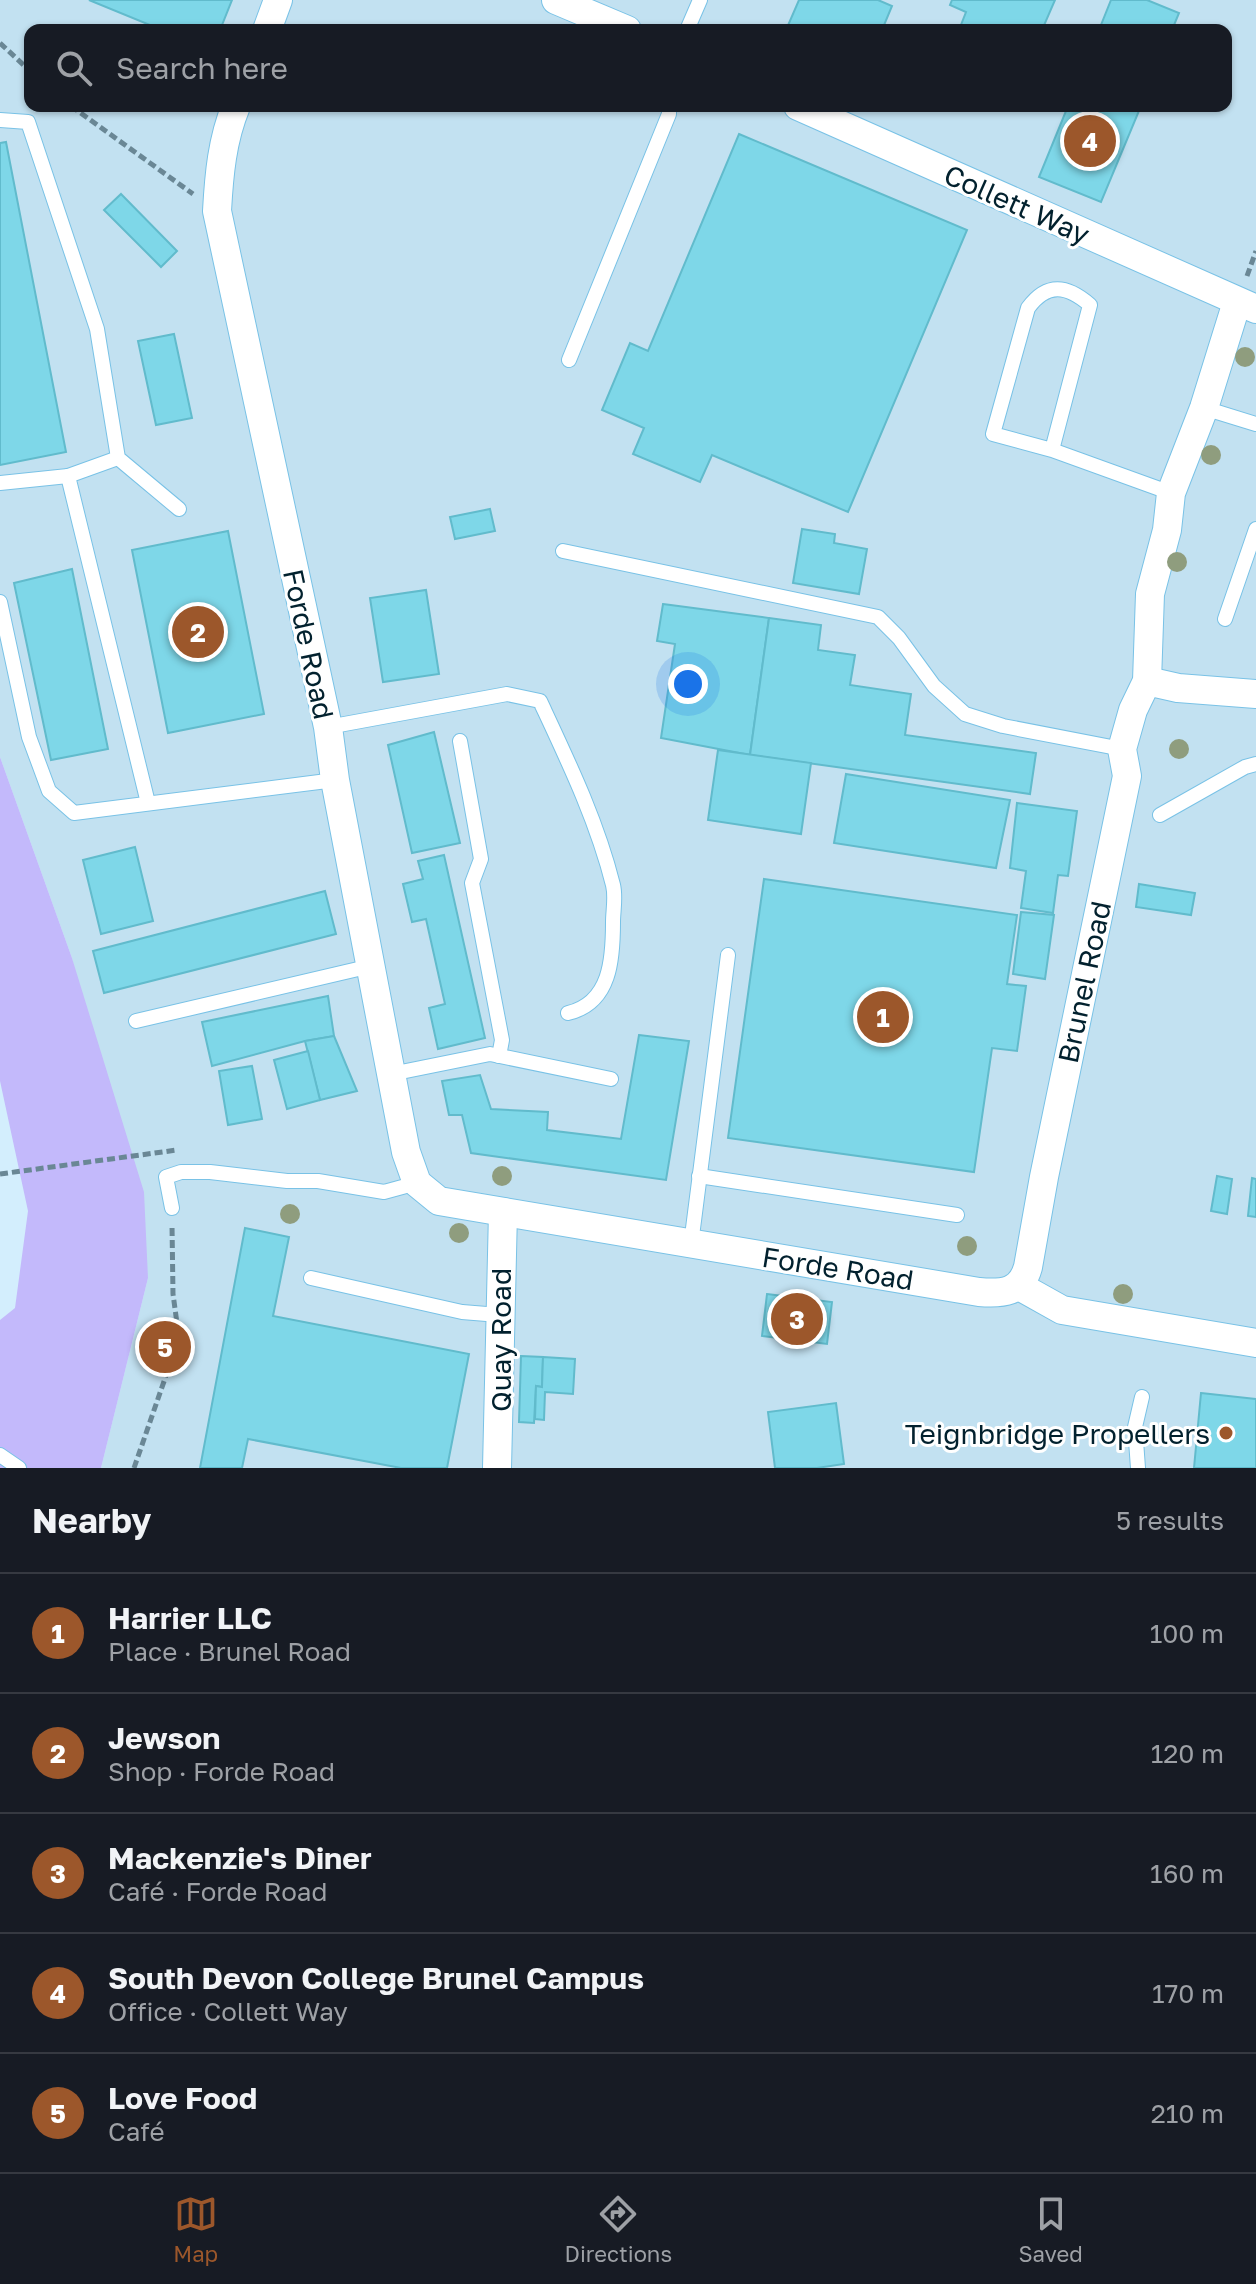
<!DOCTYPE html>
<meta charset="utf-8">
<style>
body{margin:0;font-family:"Golos Text",sans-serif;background:#20242c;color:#f1f3f6}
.you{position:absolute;left:688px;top:684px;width:28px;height:28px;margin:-20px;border:6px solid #fff;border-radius:50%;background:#1a73e8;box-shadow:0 0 0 12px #1a73e833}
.badge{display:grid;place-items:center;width:52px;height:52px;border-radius:50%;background:#9c572b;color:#fff;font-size:26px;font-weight:700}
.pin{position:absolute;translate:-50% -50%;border:4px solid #fff;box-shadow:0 2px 8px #0006}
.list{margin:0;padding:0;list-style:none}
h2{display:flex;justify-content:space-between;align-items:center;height:104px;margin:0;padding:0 32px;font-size:34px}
h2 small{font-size:26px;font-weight:400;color:#9ea1a6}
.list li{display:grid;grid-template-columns:52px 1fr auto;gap:24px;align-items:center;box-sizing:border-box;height:120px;padding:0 32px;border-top:2px solid #363941}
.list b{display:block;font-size:30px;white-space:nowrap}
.list p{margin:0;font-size:26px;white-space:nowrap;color:#9ea1a6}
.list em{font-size:26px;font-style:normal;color:#9ea1a6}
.icon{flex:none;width:44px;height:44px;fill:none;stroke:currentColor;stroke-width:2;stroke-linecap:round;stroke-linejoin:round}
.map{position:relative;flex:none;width:1256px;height:1468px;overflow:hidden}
.search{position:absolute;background:#171b24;box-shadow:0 2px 6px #0004;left:24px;right:24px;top:24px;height:88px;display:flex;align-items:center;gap:20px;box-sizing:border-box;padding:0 28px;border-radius:16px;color:#9ea1a6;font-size:30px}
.sheet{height:704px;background:#171b24}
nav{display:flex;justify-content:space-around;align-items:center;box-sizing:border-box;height:112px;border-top:2px solid #363941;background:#171b24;font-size:22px;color:#9ea1a6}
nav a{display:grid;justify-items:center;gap:4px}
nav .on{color:#9c572b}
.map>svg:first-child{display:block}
</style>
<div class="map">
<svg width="1256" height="1468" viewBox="0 0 1256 1468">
<rect width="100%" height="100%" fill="#d3eefd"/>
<path fill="#c2e1f1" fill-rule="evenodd" d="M 0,0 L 1256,0 L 1256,1468 L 101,1468 L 148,1278 L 72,958 L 0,757 ZM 30,30 L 1226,30 L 1226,106 L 30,106 Z"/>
<polygon fill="#c3b9fb" points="0,757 72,958 144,1192 148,1278 101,1468 0,1468 0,1320 15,1308 28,1211 0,1081"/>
<g fill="#7ed7e8" stroke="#61bbcc" stroke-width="2">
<polygon points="89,0 232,0 220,30 162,30"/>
<polygon points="799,0 878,0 892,6 882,30 786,30"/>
<polygon points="952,0 1055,0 1042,30 959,30 966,12 950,5"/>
<polygon points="1111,0 1147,0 1179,13 1172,30 1099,30"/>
<polygon points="1068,106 1141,106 1101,202 1039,177"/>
<polygon points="739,134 967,230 848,512 712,455 700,482 633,454 644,428 602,410 630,343 648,351"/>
<polygon points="6,142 66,452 0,465 0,143"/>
<polygon points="121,194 177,251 161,267 104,210"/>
<polygon points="174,334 192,418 156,425 138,341"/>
<polygon points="490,509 495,531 455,539 450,517"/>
<polygon points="802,529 835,534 834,543 867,549 859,594 793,583"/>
<polygon points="228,531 264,714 168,733 132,550"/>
<polygon points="72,569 108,749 51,760 14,583"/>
<polygon points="426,590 439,674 383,682 370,598"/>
<polygon points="663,604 769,618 750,755 661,738 675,644 657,641"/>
<polygon points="769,618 821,625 818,650 855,655 850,685 911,694 905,735 1036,753 1030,794 750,755"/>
<polygon points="434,732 460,843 412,853 388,745"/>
<polygon points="718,750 811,763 801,834 708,820"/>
<polygon points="846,774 1010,800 996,868 834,843"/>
<polygon points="1017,803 1077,811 1068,876 1058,875 1053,913 1021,908 1026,871 1010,868"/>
<polygon points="135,847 153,921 101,934 83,860"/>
<polygon points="444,855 485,1038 438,1049 429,1008 445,1004 426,919 412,922 403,884 423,879 418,861"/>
<polygon points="764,879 1017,915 1007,984 1026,986 1017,1051 992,1048 974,1172 728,1138"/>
<polygon points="1139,884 1195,893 1191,915 1136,907"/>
<polygon points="325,891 336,934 104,993 93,951"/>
<polygon points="1021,912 1054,915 1045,979 1013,974"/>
<polygon points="328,996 334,1036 305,1041 212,1066 202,1022"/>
<polygon points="639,1035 689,1041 666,1180 471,1153 462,1115 449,1115 442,1081 480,1075 491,1109 548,1112 547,1130 621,1139"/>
<polygon points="334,1036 357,1091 320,1100 305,1041"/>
<polygon points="308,1051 320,1100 287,1109 274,1060"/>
<polygon points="252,1066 262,1119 228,1125 219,1071"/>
<polygon points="1217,1176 1232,1179 1227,1214 1211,1211"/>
<polygon points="1252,1178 1256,1179 1256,1217 1248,1216"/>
<polygon points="245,1228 289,1237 273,1316 469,1354 447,1468 401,1468 248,1439 242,1468 200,1468"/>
<polygon points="767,1294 832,1302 827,1344 762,1336"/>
<polygon points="521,1356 543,1357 542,1387 536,1386 534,1423 519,1422"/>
<polygon points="543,1357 575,1359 573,1394 545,1392 544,1420 535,1419 536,1386 542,1387"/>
<polygon points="1201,1393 1256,1399 1256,1468 1194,1468"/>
<polygon points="836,1403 844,1464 817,1468 775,1468 768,1412"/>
</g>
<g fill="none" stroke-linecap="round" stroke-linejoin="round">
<defs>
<g id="lane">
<polyline points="687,30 700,0"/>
<polyline points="0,120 28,122 97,329 118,458 179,509"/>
<polyline points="569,360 669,114 669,106"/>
<polyline points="1204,408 1256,424"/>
<path d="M 1052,450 L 1090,305 C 1067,285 1047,282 1028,308 L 993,434 L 1052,450 L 1171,493"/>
<polyline points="118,458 68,476 148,803"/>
<polyline points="0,483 68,476"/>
<polyline points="563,551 878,617 899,638 934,686 965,714 1003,726 1122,749"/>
<polyline points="0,602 29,737 49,791 74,813 335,780"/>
<polyline points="1225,619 1256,529"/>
<path d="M 328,727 L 507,694 L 540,701 C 568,761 597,821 613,885 C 616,897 613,911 613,922 C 613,958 611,1003 568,1013"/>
<polyline points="460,741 481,859 472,883 502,1040 499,1056"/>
<polyline points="1160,815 1245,767 1256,764"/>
<polyline points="136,1021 371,966"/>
<polyline points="391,1074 490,1054 611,1079"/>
<polyline points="699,1176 957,1215"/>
<polyline points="172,1208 166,1177 181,1172 210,1172 287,1181 318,1181 384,1192 417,1183"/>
<polyline points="691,1244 728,955"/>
<polyline points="311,1278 462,1312 499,1315"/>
<polyline points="0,1455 19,1468"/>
<polyline points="1138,1468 1135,1427 1142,1397"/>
</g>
<g id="street">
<polyline points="556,0 627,30"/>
<polyline points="267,30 278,0"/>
<path d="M 236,106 C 222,140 219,175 217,211 L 328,727 L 335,780 L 406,1152 L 417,1183 L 439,1201 L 979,1292 C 1002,1294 1021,1293 1028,1267 L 1044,1177 L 1127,776 L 1122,749 L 1133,710 L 1147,681 L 1150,594 L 1167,530 L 1171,493 L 1204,408 L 1237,302"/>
<polyline points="798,106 1256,309"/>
<polyline points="1147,681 1178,688 1256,694"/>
<polyline points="1019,1286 1062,1310 1256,1343"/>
<polyline points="497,1468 503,1212"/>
</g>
</defs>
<use href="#lane" stroke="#79c2e6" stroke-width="16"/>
<use href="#street" stroke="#79c2e6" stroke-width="30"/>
<g stroke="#6a8795" stroke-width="5" stroke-dasharray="8 4" stroke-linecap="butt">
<polyline points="0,43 30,71"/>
<polyline points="71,106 193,194"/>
<polyline points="1247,276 1256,251"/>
<polyline points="0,1174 177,1150"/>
<polyline points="134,1468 179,1338 173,1294 172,1225"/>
</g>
<use href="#lane" stroke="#fff" stroke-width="14"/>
<use href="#street" stroke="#fff" stroke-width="28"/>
</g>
<g fill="#8f9d7e">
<circle cx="1245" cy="357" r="10"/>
<circle cx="1211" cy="455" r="10"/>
<circle cx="1177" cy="562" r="10"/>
<circle cx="1179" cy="749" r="10"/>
<circle cx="502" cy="1176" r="10"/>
<circle cx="290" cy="1214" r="10"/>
<circle cx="459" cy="1233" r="10"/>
<circle cx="967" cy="1246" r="10"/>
<circle cx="1123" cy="1294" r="10"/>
</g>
<circle fill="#9c572b" stroke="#fff" stroke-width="3" cx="1226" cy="1433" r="8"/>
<g text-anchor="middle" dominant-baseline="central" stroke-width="6" stroke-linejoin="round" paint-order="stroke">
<g font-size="28" fill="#02212e" stroke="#fff">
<text transform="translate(1017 204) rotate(24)">Collett Way</text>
<text transform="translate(309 644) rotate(78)">Forde Road</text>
<text transform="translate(1084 982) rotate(-78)">Brunel Road</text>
<text transform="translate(838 1268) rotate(9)">Forde Road</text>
<text transform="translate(500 1340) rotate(-90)">Quay Road</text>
</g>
<g font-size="28" fill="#02212e" stroke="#fff" text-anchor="end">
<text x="1210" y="1433">Teignbridge Propellers</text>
</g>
</g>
</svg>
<div class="you"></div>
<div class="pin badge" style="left:883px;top:1017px">1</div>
<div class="pin badge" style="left:198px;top:632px">2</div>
<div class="pin badge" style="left:797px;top:1319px">3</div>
<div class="pin badge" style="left:1090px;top:141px">4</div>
<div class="pin badge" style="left:165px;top:1347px">5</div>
<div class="search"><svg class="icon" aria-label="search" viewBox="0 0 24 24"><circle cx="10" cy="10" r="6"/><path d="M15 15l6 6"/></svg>Search here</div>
</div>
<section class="sheet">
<h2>Nearby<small>5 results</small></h2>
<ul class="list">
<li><span class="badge">1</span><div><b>Harrier LLC</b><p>Place · Brunel Road</p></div><em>100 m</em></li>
<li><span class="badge">2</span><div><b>Jewson</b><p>Shop · Forde Road</p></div><em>120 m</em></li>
<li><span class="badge">3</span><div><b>Mackenzie's Diner</b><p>Café · Forde Road</p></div><em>160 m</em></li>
<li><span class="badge">4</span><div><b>South Devon College Brunel Campus</b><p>Office · Collett Way</p></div><em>170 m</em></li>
<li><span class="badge">5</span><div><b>Love Food</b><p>Café</p></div><em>210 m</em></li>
</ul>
</section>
<nav>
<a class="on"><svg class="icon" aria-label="map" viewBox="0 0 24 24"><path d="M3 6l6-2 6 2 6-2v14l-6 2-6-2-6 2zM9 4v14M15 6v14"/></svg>Map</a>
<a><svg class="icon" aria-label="directions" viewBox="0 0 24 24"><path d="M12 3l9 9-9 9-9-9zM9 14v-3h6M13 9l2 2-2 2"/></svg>Directions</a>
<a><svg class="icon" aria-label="saved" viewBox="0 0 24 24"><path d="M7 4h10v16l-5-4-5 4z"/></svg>Saved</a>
</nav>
